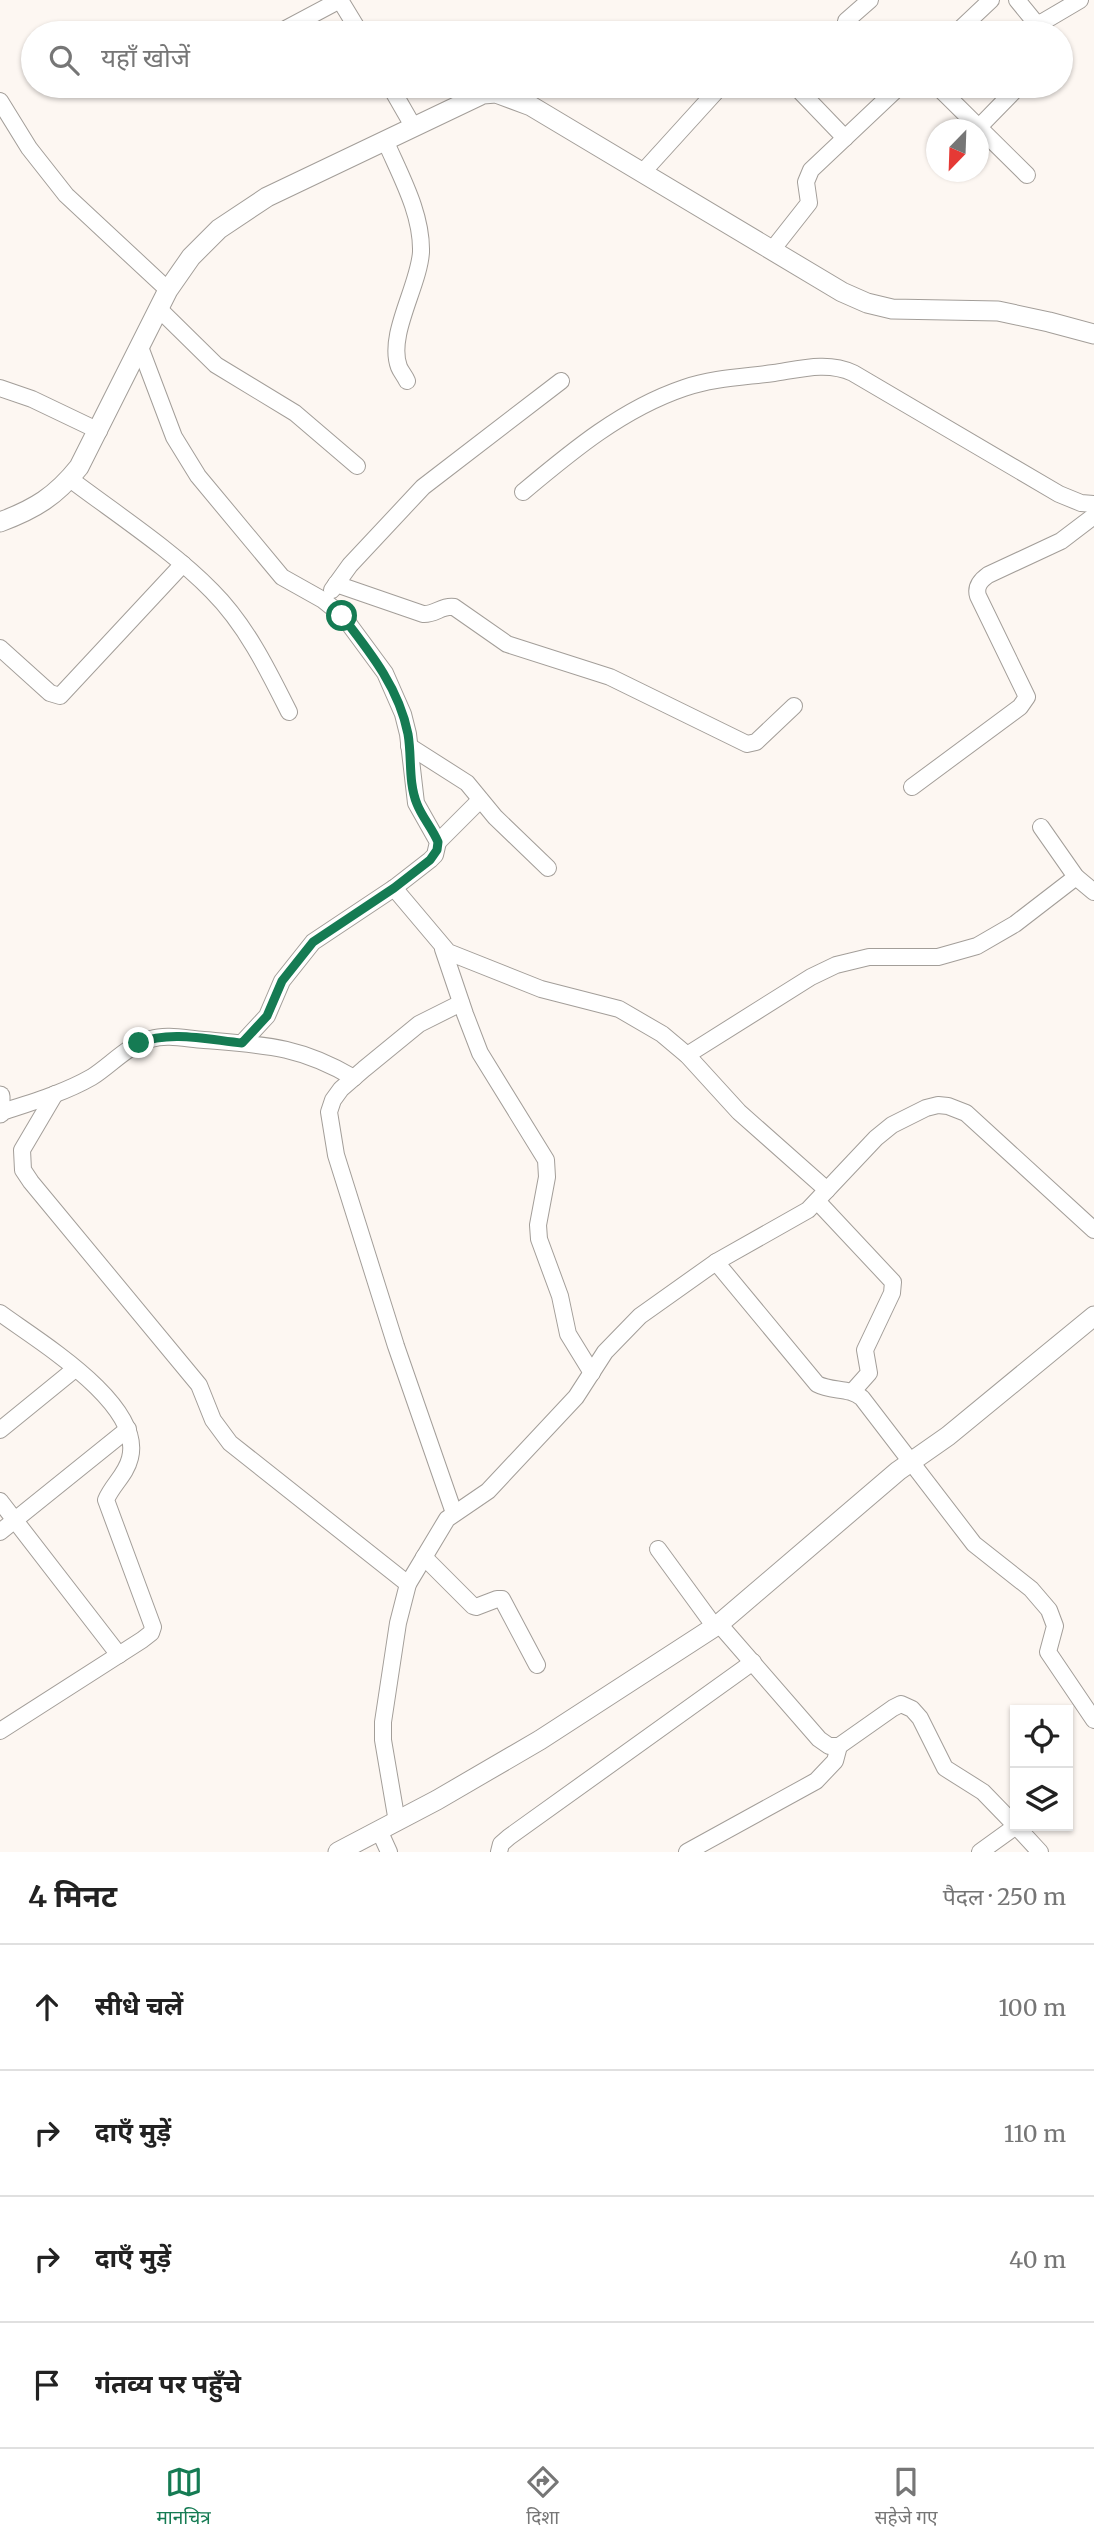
<!DOCTYPE html>
<html lang="hi">
<meta charset="utf-8">
<style>
body{margin:0;font-family:Merriweather,"Noto Sans Devanagari",serif;background:#f6f6f6;color:#222}
.controls{position:absolute;right:21px;bottom:21px;display:grid;overflow:hidden;border-radius:0px;box-shadow:0 2px 5px #0004}
.controls button{width:63px;height:63px;display:grid;place-items:center;padding:0;border:0;border-bottom:2px solid #e0e0e0;background:#fff;color:#222;font:35px sans-serif}
.compass{position:absolute;left:926px;top:119px;width:63px;height:63px;border-radius:50%;background:#fff;box-shadow:0 2px 5px #0004;rotate:203deg}
.stop{position:absolute;width:21px;height:21px;margin:-16px;border:5px solid #157b53;border-radius:50%;background:#fff}
.stop.end{background:#157b53;border-color:#fff;box-shadow:0 2px 7px #0008}
.list{margin:0;padding:0;list-style:none}
h2{display:flex;justify-content:space-between;align-items:center;height:91px;margin:0;padding:0 28px;font-size:30px}
h2 small{font-size:23px;font-weight:400;color:#767676}
.list li{display:grid;grid-template-columns:46px 1fr auto;gap:21px;align-items:center;box-sizing:border-box;height:126px;padding:0 28px;border-top:2px solid #e0e0e0}
.list b{display:block;font-size:26px;white-space:nowrap}
.list em{font-size:23px;font-style:normal;color:#767676}
.icon{flex:none;width:38px;height:38px;fill:none;stroke:currentColor;stroke-width:2;stroke-linecap:round;stroke-linejoin:round}
.map{position:relative;flex:none;width:1094px;height:1852px;overflow:hidden}
.search{position:absolute;background:#fff;box-shadow:0 2px 5px #0004;left:21px;right:21px;top:21px;height:77px;display:flex;align-items:center;gap:18px;box-sizing:border-box;padding:0 24px;border-radius:38px;color:#767676;font-size:26px}
.sheet{height:595px;background:#fff}
nav{display:flex;justify-content:space-around;align-items:center;box-sizing:border-box;height:98px;border-top:2px solid #e0e0e0;background:#fff;font-size:19px;color:#767676}
nav a{display:grid;justify-items:center;gap:4px}
nav .on{color:#157b53}
.map>svg:first-child{display:block}
</style>
<div class="map">
<svg width="1094" height="1852" viewBox="0 0 1094 1852">
<rect width="100%" height="100%" fill="#fdf7f2"/>
<g fill="none" stroke-linecap="round" stroke-linejoin="round">
<defs>
<g id="minor">
<polyline points="340,0 360,33"/>
<polyline points="1017,0 1035,22 1041,23 1080,0"/>
<polyline points="846,21 870,0"/>
<polyline points="278,33 340,0"/>
<polyline points="956,33 991,0"/>
<polyline points="390,86 413,126"/>
<polyline points="795,86 845,138"/>
<polyline points="937,86 1027,175"/>
<polyline points="0,101 29,148 66,195 168,290"/>
<polyline points="979,127 1019,86"/>
<path d="M 385,140 C 400,175 422,213 421,252 C 419,286 387,335 399,367 C 401,372 405,376 407,381"/>
<polyline points="642,173 721,86"/>
<polyline points="772,250 809,203 806,182 811,170 900,86"/>
<polyline points="159,309 216,365 295,413 357,466"/>
<polyline points="140,347 174,437 198,476 282,577 323,600 343,616 385,673 403,714 408,734 416,803 438,842 435,855 430,860 394,888 313,942 282,981 267,1016 242,1043"/>
<polyline points="0,388 32,399 99,431"/>
<path d="M 70,479 C 115,513 173,551 212,591 C 246,625 268,670 289,712"/>
<path d="M 523,492 C 572,451 622,409 684,388 C 713,378 744,377 774,373 C 800,369 828,361 853,373 L 1059,494 L 1081,503 L 1094,504"/>
<path d="M 336,584 L 423,614 C 435,615 442,605 454,607 L 507,644 L 610,677 L 747,744 L 756,742 L 794,706"/>
<polyline points="332,590 350,565 423,487 561,381"/>
<polyline points="0,648 50,693 60,696 183,564"/>
<polyline points="409,746 467,783 495,817 548,868"/>
<path d="M 912,787 L 1020,707 L 1027,697 L 978,596 C 975,586 981,580 988,575 L 1061,541 L 1094,516"/>
<polyline points="1041,827 1076,877 1094,892"/>
<polyline points="438,842 480,800"/>
<polyline points="394,888 448,952 541,989 619,1009 662,1034 687,1055 739,1112 827,1190"/>
<polyline points="443,949 465,1014 480,1053 546,1160 547,1177 538,1225 539,1239 560,1296 568,1334 592,1373"/>
<polyline points="687,1055 811,977 836,965 869,957 938,957 977,946 1015,924 1076,877"/>
<polyline points="55,1094 22,1150 23,1170 31,1182 199,1385 213,1420 230,1443 408,1584"/>
<path d="M 2,1112 C 33,1102 64,1093 92,1077 C 111,1065 129,1044 151,1039 C 167,1034 187,1039 204,1040 C 265,1045 300,1046 354,1078"/>
<polyline points="818,1202 893,1282 892,1293 865,1350 869,1373 853,1391"/>
<path d="M 716,1262 L 817,1384 C 832,1392 849,1387 862,1398 L 974,1544 L 1031,1589 L 1049,1610 L 1055,1626 L 1048,1652 L 1094,1720"/>
<path d="M 0,1313 C 38,1341 144,1404 130,1458 C 126,1475 112,1485 106,1500 L 153,1627 L 151,1633 L 142,1640 L 0,1731"/>
<polyline points="0,1430 75,1369"/>
<polyline points="0,1501 119,1655"/>
<polyline points="454,1513 396,1346 336,1155 329,1112 333,1100 341,1089 364,1069 419,1024 461,1003"/>
<polyline points="0,1532 128,1429"/>
<polyline points="658,1549 715,1627"/>
<polyline points="424,1557 473,1606 476,1607 497,1599 502,1599 537,1665"/>
<polyline points="719,1624 819,1739 829,1746 839,1746 893,1708 901,1704 912,1709 920,1718 945,1768 983,1792 1015,1825"/>
<polyline points="397,1822 383,1740 383,1722 398,1623 408,1584 447,1519 488,1491 576,1397 605,1352 640,1316 716,1262 808,1210 876,1138 892,1125 926,1108 938,1105 948,1106 966,1113 1094,1230"/>
<polyline points="1016,1826 1040,1852"/>
<polyline points="379,1830 389,1852"/>
<polyline points="499,1852 501,1844 509,1837 753,1662"/>
<polyline points="687,1852 816,1781 835,1761 839,1746"/>
<polyline points="980,1852 1016,1826"/>
</g>
<g id="tertiary">
<path d="M 0,522 C 35,509 56,496 79,467 L 168,290 L 191,257 L 219,229 L 267,197 L 483,94 L 496,93 L 531,106 L 842,292 L 867,303 L 892,309 L 998,311 L 1049,322 L 1094,334"/>
<polyline points="0,1096 0,1113"/>
<polyline points="338,1852 437,1800 540,1740 719,1624 898,1471 948,1436 1094,1316"/>
</g>
</defs>
<use href="#minor" stroke="#a39e99" stroke-width="18"/>
<use href="#tertiary" stroke="#a39e99" stroke-width="21"/>
<use href="#minor" stroke="#fff" stroke-width="16"/>
<use href="#tertiary" stroke="#fff" stroke-width="19"/>
</g>
<g fill="none" stroke-linecap="round" stroke-linejoin="round">
<path stroke="#157b53" stroke-width="9" d="M 139,1043 C 170,1030 210,1040 242,1043 L 267,1016 L 282,981 L 313,942 L 394,888 L 430,860 L 437,850 L 438,842 C 432,828 422,817 417,804 C 408,782 412,757 408,734 C 399,688 370,652 342,616"/>
</g>
</svg>
<div class="controls">
<button><svg class="icon" aria-label="locate" viewBox="0 0 24 24"><circle cx="12" cy="12" r="6"/><path d="M12 2v4M12 18v4M2 12h4M18 12h4"/></svg></button>
<button><svg class="icon" aria-label="layers" viewBox="0 0 24 24"><path d="M12 4l9 5-9 5-9-5zM3 14l9 5 9-5"/></svg></button>
</div>
<svg class="compass" viewBox="-18 -18 36 36"><path d="M0-13l5 13h-10z" fill="#e53935"/><path d="M0 13l5-13h-10z" fill="#767676"/></svg>
<div class="stop" style="left:342px;top:616px"></div>
<div class="stop end" style="left:139px;top:1043px"></div>
<div class="search"><svg class="icon" aria-label="search" viewBox="0 0 24 24"><circle cx="10" cy="10" r="6"/><path d="M15 15l6 6"/></svg>यहाँ खोजें</div>
</div>
<section class="sheet">
<h2>4 मिनट<small>पैदल · 250 m</small></h2>
<ul class="list">
<li><svg class="icon" aria-label="ahead" viewBox="0 0 24 24"><path d="M12 20V5M6 11l6-6 6 6"/></svg><div><b>सीधे चलें</b></div><em>100 m</em></li>
<li><svg class="icon" aria-label="right" viewBox="0 0 24 24"><path d="M7 20v-9h11M14 6l5 5-5 5"/></svg><div><b>दाएँ मुड़ें</b></div><em>110 m</em></li>
<li><svg class="icon" aria-label="right" viewBox="0 0 24 24"><path d="M7 20v-9h11M14 6l5 5-5 5"/></svg><div><b>दाएँ मुड़ें</b></div><em>40 m</em></li>
<li><svg class="icon" aria-label="arrive" viewBox="0 0 24 24"><path d="M6 21V4h12l-3 4 3 4H6"/></svg><div><b>गंतव्य पर पहुँचे</b></div></li>
</ul>
</section>
<nav>
<a class="on"><svg class="icon" aria-label="map" viewBox="0 0 24 24"><path d="M3 6l6-2 6 2 6-2v14l-6 2-6-2-6 2zM9 4v14M15 6v14"/></svg>मानचित्र</a>
<a><svg class="icon" aria-label="directions" viewBox="0 0 24 24"><path d="M12 3l9 9-9 9-9-9zM9 14v-3h6M13 9l2 2-2 2"/></svg>दिशा</a>
<a><svg class="icon" aria-label="saved" viewBox="0 0 24 24"><path d="M7 4h10v16l-5-4-5 4z"/></svg>सहेजे गए</a>
</nav>
